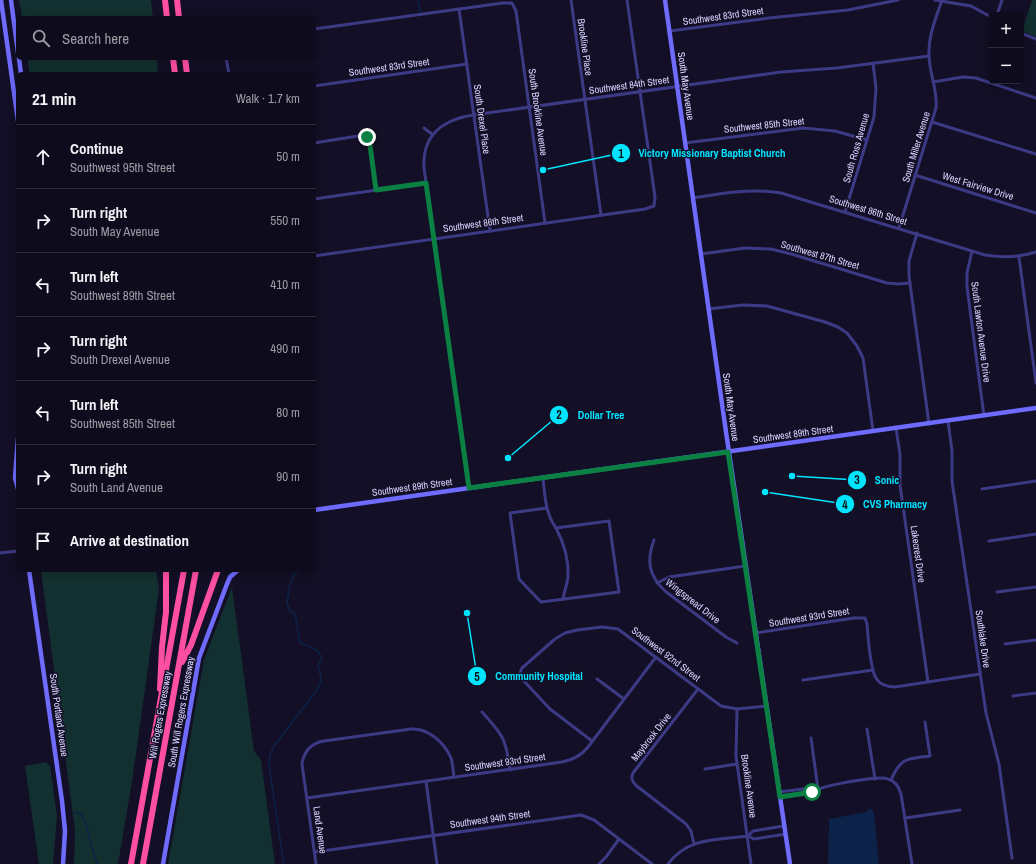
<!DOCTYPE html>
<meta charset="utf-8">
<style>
body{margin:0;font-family:"Archivo Narrow",sans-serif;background:#1c1929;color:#f1f3f6}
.controls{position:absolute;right:12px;top:12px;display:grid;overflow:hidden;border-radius:6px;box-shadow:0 2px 10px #0003}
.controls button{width:36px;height:36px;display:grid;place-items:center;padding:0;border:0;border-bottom:1px solid #2e2b3b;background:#0e0b1c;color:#f1f3f6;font:20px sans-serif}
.stop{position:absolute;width:12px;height:12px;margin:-9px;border:3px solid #0b8043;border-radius:50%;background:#fff}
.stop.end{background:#0b8043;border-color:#fff;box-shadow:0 1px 4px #0008}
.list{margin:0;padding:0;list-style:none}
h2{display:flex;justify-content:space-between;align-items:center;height:52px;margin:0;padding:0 16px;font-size:17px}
h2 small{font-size:13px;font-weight:400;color:#9b9ba3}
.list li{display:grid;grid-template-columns:26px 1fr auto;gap:12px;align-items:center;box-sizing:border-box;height:64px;padding:0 16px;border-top:1px solid #2e2b3b}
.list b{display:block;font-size:15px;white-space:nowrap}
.list p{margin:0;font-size:13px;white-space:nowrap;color:#9b9ba3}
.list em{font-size:13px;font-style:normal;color:#9b9ba3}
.icon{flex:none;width:22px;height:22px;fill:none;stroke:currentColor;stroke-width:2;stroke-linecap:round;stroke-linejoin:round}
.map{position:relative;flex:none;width:1036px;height:864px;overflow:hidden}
.search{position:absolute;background:#0e0b1c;box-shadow:0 2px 10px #0003;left:16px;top:16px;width:300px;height:44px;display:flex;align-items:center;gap:10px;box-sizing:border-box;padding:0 14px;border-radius:6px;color:#9b9ba3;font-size:15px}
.panel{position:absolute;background:#0e0b1c;box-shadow:0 2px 10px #0003;left:16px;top:72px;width:300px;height:500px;border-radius:6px}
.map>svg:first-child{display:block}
</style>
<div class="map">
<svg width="1036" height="864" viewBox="0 0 1036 864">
<rect width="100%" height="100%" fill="#130f26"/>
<g fill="#12302f">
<polygon points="19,0 151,0 153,18 22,18"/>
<polygon points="1032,0 1036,0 1036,37 1022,31"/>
<polygon points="27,58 157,58 158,74 30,74"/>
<polygon points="41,570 156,570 159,589 132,782 118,864 74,864 75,831"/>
<polygon points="232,587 254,751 261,760 275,864 168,864 204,660"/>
<polygon points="47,762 47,764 50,766 57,816 53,864 39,864 25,766"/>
</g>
<polygon fill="#0c2248" points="870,808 874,812 879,864 828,864 829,819 866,812"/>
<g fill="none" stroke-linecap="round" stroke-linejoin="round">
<g stroke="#0c2248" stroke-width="1.5">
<polyline points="418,0 420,11"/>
<polyline points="73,812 81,814 84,819 97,864"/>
<path d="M 284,864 L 269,766 L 270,755 L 274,746 L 317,690 C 324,676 320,679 318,665 L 322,659 C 319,649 310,646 300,643 L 295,613 L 290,611 L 287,603 L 290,584 L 293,576 L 300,570"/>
</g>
<g stroke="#3d3a85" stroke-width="3">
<polyline points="571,0 601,215"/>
<polyline points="935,0 971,6 991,17"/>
<polyline points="459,9 490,231"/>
<polyline points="997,15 1002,0"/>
<polyline points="314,29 503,3 512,3 516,11 545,223"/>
<polyline points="670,31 769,18 848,10 898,0"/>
<polyline points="1021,33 1036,39"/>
<polyline points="226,58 229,74"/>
<polyline points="933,82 963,77 976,78 1036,98"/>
<polyline points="314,86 467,64"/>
<polyline points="932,122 1036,154"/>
<polyline points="424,128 433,135"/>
<polyline points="314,143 358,136 367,137 370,145 376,190"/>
<polyline points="685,143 803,128 835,131 867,140"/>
<polyline points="915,175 1036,213"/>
<path d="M 693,198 C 723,193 751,188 781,193 L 985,255 C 1003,258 1018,258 1036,252"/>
<polyline points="314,199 426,183"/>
<polyline points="845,212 874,117 876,88 873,63"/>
<path d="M 899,228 L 936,108 C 938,90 929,73 929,55 C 928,36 936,18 942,0"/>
<polyline points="917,233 909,261 909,276 929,424"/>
<polyline points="972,251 967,273 967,287 984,416"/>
<polyline points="701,254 745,248 771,249 791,254 887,283 898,284 909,283"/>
<polyline points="314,256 645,209 654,206 655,197 627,0"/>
<polyline points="1019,257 1036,383"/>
<polyline points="708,309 743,305 767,306 825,322 838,327 847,333 857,346 863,358 873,431"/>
<polyline points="948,421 952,451 952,481 986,713 999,764 1012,858"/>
<polyline points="896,428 900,454 900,485 928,682"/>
<path d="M 543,478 C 545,495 545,513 556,528 L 609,521 L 619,592 L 541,602 L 519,579 L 510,513 L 547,508"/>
<path d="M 469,488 L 424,168 C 422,134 443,120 473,115 L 781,72 L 837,68 L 929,56"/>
<polyline points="982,489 1036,481"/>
<path d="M 556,528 C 564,543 569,560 568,577 C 567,585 564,592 563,599"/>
<path d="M 654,540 C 646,561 649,576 665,591 L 726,637 L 737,643"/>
<polyline points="989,541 1036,534"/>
<polyline points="0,553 18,551"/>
<polyline points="657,583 669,577 745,566"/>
<polyline points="997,592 1036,587"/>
<path d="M 756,633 L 854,618 L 865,618 L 867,624 C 868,637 870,668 876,678 C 880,685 888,687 895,687 L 980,674"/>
<polyline points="1005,644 1036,640"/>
<polyline points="597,679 624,699"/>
<polyline points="803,680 873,670"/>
<polyline points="1013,696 1036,693"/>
<polyline points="737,709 736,756 751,864"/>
<path d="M 482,712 C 503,735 506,739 510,770"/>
<polyline points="867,729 875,779"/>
<polyline points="811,738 818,789"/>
<polyline points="592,741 550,709 522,679 520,673 522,668 555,639 565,633 577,630 602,627 618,629 721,706 737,709 766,706"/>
<polyline points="705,769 737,764"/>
<path d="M 891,780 C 901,757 907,759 930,756 L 925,722"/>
<polyline points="426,781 437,864"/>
<polyline points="779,792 811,788 818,789"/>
<path d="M 780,797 C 790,796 801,795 810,793 C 814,792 816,790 819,789 C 829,785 879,775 888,779 C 896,781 899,787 901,794 L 912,864"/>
<path d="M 307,798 L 562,762 C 573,760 581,756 588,747 L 656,657"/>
<polyline points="905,818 960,810"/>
<polyline points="748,836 753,831 784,826"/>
<path d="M 694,844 L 691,831 L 686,824 L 638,787 C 633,783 630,779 633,773 L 698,689"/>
<polyline points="315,852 581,815 594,820 652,864"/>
<path d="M 316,864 L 302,764 C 304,751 312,743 324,741 L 411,729 C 428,728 444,742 451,758 C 453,764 453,771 454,777"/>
<polyline points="599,864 606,857 619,839"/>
<path d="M 668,864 C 688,837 717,840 748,836 L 754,839 L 786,834"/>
</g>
<g stroke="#6f6bff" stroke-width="4.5">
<polyline points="1,0 18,121"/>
<polyline points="11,0 18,53"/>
<polyline points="665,0 726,432 790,864"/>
<polyline points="19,58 21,74"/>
<polyline points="18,438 15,478 18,489"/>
<polyline points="314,510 1036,408"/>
<polyline points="29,570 62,801 65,831 63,864"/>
<polyline points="163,864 199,658 227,584 230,577 238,570"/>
</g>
<g stroke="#ff4fa3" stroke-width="6">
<polyline points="165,0 167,18"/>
<polyline points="177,0 179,18"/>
<polyline points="173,58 175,74"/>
<polyline points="185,58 187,74"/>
<polyline points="182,662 191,645 218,570"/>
<polyline points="160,689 162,647 166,612 166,570"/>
<polyline points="131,864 184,570"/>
<polyline points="143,864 196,570"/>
</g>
</g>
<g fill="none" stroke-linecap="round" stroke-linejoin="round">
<polyline stroke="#0b8043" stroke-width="5" points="367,137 370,145 376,190 426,183 469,488 728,452 780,797 812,792"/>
</g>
<g text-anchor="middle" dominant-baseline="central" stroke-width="3" stroke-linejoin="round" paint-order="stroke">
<g font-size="10" fill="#d9d4ff" stroke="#130f26">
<text transform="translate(723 16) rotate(-8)">Southwest 83rd Street</text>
<text transform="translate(585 47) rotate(82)">Brookline Place</text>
<text transform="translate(389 67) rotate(-8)">Southwest 83rd Street</text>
<text transform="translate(629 85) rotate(-8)">Southwest 84th Street</text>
<text transform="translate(686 86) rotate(82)">South May Avenue</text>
<text transform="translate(538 112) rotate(82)">South Brookline Avenue</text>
<text transform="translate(482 119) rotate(82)">South Drexel Place</text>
<text transform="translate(764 125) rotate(-6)">Southwest 85th Street</text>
<text transform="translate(916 147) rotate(-73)">South Miller Avenue</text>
<text transform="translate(856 148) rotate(-74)">South Ross Avenue</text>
<text transform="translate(978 186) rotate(17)">West Fairview Drive</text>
<text transform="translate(868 210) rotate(17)">Southwest 86th Street</text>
<text transform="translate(483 223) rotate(-8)">Southwest 86th Street</text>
<text transform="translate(820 255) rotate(16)">Southwest 87th Street</text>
<text transform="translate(981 332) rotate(83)">South Lawton Avenue Drive</text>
<text transform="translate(731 407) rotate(82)">South May Avenue</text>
<text transform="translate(793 434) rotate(-8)">Southwest 89th Street</text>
<text transform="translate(412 487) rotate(-8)">Southwest 89th Street</text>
<text transform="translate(918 554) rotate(82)">Lakecrest Drive</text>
<text transform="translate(693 601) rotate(38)">Wingspread Drive</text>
<text transform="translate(809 617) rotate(-9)">Southwest 93rd Street</text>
<text transform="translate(983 639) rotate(82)">Southlake Drive</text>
<text transform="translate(666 654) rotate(37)">Southwest 92nd Street</text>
<text transform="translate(181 712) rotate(-80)">South Will Rogers Expressway</text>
<text transform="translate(59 715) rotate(82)">South Portland Avenue</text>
<text transform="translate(160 715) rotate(-80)">Will Rogers Expressway</text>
<text transform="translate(651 737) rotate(-52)">Maybrook Drive</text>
<text transform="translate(505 762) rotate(-8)">Southwest 93rd Street</text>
<text transform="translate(749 786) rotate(82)">Brookline Avenue</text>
<text transform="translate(490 819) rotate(-8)">Southwest 94th Street</text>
<text transform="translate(320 830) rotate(82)">Land Avenue</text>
</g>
</g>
<path fill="none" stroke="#00e5ff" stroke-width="1.5" d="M543 170L621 153M508 458L559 415M792 476L857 480M765 492L845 504M467 613L477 676"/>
<g fill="#00e5ff" stroke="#130f26" stroke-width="1.5">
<circle cx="543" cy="170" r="4"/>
<circle cx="508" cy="458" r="4"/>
<circle cx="792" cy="476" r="4"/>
<circle cx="765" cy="492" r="4"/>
<circle cx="467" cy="613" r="4"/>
<circle cx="621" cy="153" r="10"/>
<circle cx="559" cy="415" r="10"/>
<circle cx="857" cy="480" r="10"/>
<circle cx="845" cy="504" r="10"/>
<circle cx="477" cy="676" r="10"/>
</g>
<g font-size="12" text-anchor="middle" font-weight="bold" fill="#111">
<text x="621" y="158">1</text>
<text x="559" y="419">2</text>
<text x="857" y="484">3</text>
<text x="845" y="509">4</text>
<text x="477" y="681">5</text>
</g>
<g font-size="11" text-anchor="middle" font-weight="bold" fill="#00e5ff" stroke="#130f26" stroke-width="3" stroke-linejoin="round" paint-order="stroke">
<text x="712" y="157">Victory Missionary Baptist Church</text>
<text x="601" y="419">Dollar Tree</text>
<text x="887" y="484">Sonic</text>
<text x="895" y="508">CVS Pharmacy</text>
<text x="539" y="680">Community Hospital</text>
</g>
</svg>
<div class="controls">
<button>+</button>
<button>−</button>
</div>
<div class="stop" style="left:812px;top:792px"></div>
<div class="stop end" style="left:367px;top:137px"></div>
<div class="search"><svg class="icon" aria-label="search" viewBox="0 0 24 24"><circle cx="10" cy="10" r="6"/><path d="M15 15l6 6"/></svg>Search here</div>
<section class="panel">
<h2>21 min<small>Walk · 1.7 km</small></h2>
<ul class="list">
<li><svg class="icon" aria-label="ahead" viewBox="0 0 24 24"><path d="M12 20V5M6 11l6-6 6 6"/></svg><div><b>Continue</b><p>Southwest 95th Street</p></div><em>50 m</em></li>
<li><svg class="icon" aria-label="right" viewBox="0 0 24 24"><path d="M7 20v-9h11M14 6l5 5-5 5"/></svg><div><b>Turn right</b><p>South May Avenue</p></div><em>550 m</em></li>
<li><svg class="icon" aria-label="left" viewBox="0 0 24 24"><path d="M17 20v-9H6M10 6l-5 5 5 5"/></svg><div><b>Turn left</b><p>Southwest 89th Street</p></div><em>410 m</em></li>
<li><svg class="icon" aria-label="right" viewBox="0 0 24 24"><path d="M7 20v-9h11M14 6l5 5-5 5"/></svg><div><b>Turn right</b><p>South Drexel Avenue</p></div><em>490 m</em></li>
<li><svg class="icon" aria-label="left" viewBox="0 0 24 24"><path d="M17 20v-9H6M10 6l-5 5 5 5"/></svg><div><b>Turn left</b><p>Southwest 85th Street</p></div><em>80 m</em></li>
<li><svg class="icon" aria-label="right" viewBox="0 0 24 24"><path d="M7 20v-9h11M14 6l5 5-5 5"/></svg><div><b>Turn right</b><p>South Land Avenue</p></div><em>90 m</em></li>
<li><svg class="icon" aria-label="arrive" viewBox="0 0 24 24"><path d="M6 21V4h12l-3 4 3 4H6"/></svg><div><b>Arrive at destination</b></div></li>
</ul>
</section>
</div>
